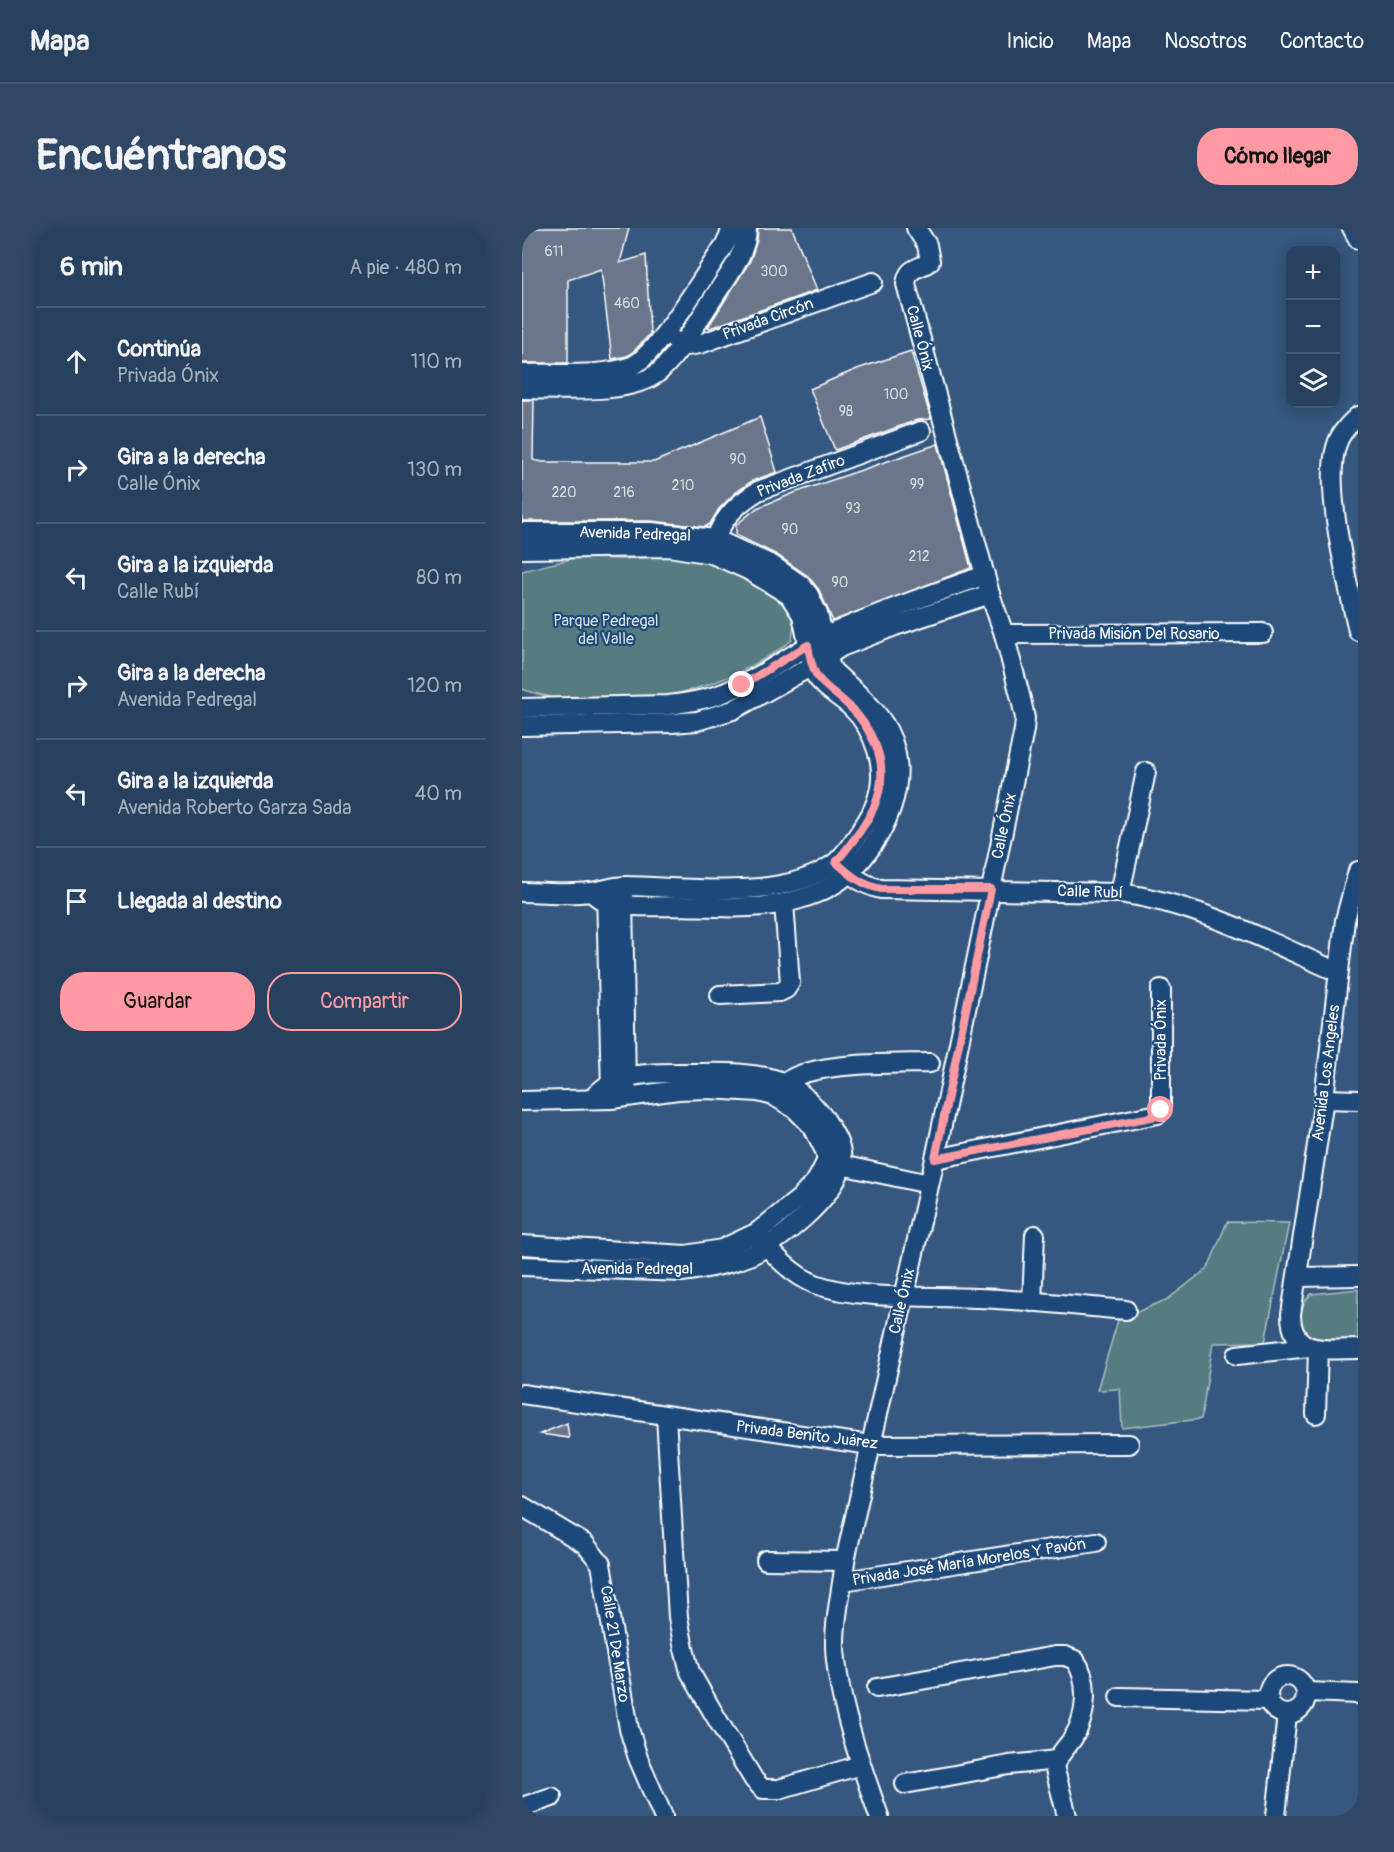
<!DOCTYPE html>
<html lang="es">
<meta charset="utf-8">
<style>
body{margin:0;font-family:Pangolin,sans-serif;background:#304865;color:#f1f3f6}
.controls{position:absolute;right:18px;top:18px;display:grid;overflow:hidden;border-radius:12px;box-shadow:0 3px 15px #0003}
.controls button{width:54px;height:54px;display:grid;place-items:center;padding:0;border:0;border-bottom:2px solid #445a74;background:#28415f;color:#f1f3f6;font:30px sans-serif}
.stop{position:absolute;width:18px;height:18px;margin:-14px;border:4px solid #ff9aa2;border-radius:50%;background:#fff}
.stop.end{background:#ff9aa2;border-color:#fff;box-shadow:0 2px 6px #0008}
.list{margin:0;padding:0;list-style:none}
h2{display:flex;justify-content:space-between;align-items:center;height:78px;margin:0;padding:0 24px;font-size:26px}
h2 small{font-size:20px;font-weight:400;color:#a5afbd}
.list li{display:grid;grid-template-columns:39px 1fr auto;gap:18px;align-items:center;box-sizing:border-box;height:108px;padding:0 24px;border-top:2px solid #445a74}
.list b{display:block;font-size:22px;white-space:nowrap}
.list p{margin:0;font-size:20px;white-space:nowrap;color:#a5afbd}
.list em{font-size:20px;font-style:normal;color:#a5afbd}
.actions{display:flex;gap:12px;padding:18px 24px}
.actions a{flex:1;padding:14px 0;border:2px solid #ff9aa2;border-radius:24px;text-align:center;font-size:21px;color:#ff9aa2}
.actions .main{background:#ff9aa2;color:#111}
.icon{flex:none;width:33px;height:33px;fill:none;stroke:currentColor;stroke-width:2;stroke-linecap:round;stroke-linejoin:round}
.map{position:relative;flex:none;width:836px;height:1588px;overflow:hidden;border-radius:24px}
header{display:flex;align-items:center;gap:36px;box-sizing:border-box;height:84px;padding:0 30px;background:#28415f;border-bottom:2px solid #445a74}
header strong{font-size:28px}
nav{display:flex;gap:33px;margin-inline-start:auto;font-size:21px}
.intro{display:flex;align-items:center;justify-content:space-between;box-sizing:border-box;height:144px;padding:0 36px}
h1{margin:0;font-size:42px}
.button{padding:15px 27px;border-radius:24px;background:#ff9aa2;color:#111;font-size:21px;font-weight:700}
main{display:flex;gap:36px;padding:0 36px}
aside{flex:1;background:#28415f;border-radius:24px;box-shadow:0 3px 15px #0003}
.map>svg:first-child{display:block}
</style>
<header>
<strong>Mapa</strong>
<nav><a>Inicio</a><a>Mapa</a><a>Nosotros</a><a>Contacto</a></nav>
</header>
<div class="intro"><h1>Encuéntranos</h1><a class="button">Cómo llegar</a></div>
<main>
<aside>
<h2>6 min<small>A pie · 480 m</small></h2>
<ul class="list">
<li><svg class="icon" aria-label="ahead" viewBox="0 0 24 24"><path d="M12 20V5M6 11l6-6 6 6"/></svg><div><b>Continúa</b><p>Privada Ónix</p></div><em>110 m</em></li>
<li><svg class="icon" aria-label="right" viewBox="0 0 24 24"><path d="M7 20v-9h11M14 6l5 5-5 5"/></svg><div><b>Gira a la derecha</b><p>Calle Ónix</p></div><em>130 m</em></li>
<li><svg class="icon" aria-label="left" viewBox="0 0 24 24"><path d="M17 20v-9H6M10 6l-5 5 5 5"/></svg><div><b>Gira a la izquierda</b><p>Calle Rubí</p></div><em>80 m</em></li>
<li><svg class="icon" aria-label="right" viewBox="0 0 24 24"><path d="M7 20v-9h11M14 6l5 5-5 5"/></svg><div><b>Gira a la derecha</b><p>Avenida Pedregal</p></div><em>120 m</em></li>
<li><svg class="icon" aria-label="left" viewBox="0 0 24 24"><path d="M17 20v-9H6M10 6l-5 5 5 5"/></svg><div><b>Gira a la izquierda</b><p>Avenida Roberto Garza Sada</p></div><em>40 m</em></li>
<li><svg class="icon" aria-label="arrive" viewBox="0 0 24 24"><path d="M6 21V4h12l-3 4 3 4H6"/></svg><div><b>Llegada al destino</b></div></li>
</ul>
<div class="actions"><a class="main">Guardar</a><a>Compartir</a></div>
</aside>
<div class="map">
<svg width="836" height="1588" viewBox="0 0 836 1588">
<rect width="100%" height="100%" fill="#36577f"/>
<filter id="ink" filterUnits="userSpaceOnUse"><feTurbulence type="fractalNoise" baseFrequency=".0167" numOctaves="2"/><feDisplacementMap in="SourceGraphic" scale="12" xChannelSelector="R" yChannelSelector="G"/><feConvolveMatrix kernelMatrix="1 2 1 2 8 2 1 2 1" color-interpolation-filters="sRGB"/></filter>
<g filter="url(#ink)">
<g fill="#577c82" stroke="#abbec0" stroke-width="1.5">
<path d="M 151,328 L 194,336 L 232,356 L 263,376 L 272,396 L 270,412 C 199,467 86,492 0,461 L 0,343 L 57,329 L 98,331 Z"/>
<polygon points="705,994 767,995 743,1114 691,1115 679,1191 600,1200 598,1161 575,1162 596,1092 646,1071 686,1040"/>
<path d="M 836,1061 L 836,1113 L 801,1112 L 785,1108 C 773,1089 774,1083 789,1066 Z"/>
</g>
<g fill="#6b768a" stroke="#fff" stroke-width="1.5">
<polygon points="0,0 107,0 98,35 124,27 128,106 113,122 105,128 90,131 79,41 46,52 46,135 0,135"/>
<polygon points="236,0 270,0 295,62 188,100 186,99 228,33 235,12"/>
<polygon points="389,123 409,191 395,192 313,222 288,161 335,141"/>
<polygon points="0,172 12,172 11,232 21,234 132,234 238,189 255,244 230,253 213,265 197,281 188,296 183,299 129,293 0,293"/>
<polygon points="416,216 449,340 311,393 297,362 286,348 255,327 214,307 214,297 235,280 272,265"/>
<polygon points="45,1195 47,1210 18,1206"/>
</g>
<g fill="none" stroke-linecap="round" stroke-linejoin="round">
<defs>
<g id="minor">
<polyline points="830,0 836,11"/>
<polyline points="154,113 165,118 178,116 351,54"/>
<path d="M 0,146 C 31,145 81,149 110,138 C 135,127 184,44 202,18 L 207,9 L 209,0"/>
<path d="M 0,161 C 37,161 110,168 138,143 C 160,122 175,94 192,69 C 205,48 225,26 225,0"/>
<path d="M 836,188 C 829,194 822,201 818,209 C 797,247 827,360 836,403"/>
<path d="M 0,304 L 129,304 L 193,311 L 250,337 L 279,357 L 287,367 L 296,386 L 308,437 L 311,443 C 331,462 353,478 366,503 C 391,552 363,611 326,646 C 313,658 295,666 278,671 C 240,683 196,679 156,678 C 138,678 100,680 84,674 C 79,673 73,667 69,664"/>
<path d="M 0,321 L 147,319 L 190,326 L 226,342 L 267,367 L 280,387 L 292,445 C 301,460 317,468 329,479 C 341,490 350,506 355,522 C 364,549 357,576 341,599 C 333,611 324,626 313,635 C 261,674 167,659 104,658 C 91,658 81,663 68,664 C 46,667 22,664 0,664"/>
<path d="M 191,321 C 196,294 213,277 236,263 L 399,203"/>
<polyline points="482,406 741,405"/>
<path d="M 0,480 L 147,477 C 164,475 180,472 196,467 C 238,452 273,422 313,404 C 362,382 413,365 463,347"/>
<polyline points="0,498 150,495 175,493 211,482 290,438 319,419 373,398 468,366"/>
<path d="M 318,637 C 331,649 342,657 359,661 L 598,665 C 676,676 745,713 816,744"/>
<path d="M 836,643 L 823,692 L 802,871 L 769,1086 C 769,1129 806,1121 836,1121"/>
<polyline points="84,663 89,863"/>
<polyline points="598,665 624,544"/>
<polyline points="101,666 104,860"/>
<polyline points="198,767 258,764 264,761 268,755 262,675"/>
<path d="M 256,861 C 277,832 374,836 408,835"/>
<polyline points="802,871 836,872"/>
<polyline points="0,873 90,871 156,862 186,861 236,864 252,868 273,881 291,899 304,925 304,934 299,944 294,953 278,970 234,1005 200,1021 164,1027 0,1017"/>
<polyline points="413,931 636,886 639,880 639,761"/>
<polyline points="319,937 407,956"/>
<path d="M 237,1009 C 252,1027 270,1047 293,1056 C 340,1073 407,1067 457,1070 C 506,1072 555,1078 604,1082"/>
<path d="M 0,1038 L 160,1044 C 183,1041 205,1037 227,1028 C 254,1017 315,968 319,937 C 322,920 312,905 303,891 C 292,877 275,859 258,853 C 229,843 197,845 167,845 C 143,845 113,844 91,854 C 83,857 76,865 69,871"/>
<polyline points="776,1049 836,1048"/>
<polyline points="510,1074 513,1007"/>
<polyline points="715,1127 787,1119"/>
<polyline points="0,1166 348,1217 607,1216"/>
<polyline points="794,1186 796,1121"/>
<polyline points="144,1188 156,1389 162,1421 168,1444 192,1486 232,1552 241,1561 257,1561 339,1537"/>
<polyline points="0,1278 63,1316 79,1336 107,1501 116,1530 141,1588"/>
<polyline points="244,1332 323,1333"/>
<polyline points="321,1353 574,1314"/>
<circle cx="765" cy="1467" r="19"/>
<path d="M 355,1460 L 533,1428 L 543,1428 L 553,1432 C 568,1453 565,1488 551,1510 C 545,1519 536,1527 532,1538 L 545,1588"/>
<polyline points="785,1464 836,1466"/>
<polyline points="597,1469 747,1472"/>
<polyline points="383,1556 487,1537 535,1532"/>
<polyline points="0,1579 30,1569"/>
<path d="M 357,1588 C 339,1537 316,1474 313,1420 C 312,1391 320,1362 323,1333 L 413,931 L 502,502 L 503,490 L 499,471 L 482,406 L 468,366 L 384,56 C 387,37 396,43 408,33 L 405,17 L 394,0"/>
<polyline points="754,1588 765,1486"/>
</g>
</defs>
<use href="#minor" stroke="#fff" stroke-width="22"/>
<use href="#minor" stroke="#1f4a7a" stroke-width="18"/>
</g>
</g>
<g fill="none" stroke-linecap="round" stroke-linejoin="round" filter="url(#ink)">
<path stroke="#ff9aa2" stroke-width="8" d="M 220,457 L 286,417 C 292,458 301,453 328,479 C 340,490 348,504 354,518 C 372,563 342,601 314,634 C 328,647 340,657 359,661 L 469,661 L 413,931 L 634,888 L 639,882"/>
</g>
<g text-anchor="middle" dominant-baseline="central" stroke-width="4.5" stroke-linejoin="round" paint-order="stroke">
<g font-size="14" fill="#dadde2">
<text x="32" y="23">611</text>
<text x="252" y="43">300</text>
<text x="105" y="75">460</text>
<text x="374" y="166">100</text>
<text x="324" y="183">98</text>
<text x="216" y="231">90</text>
<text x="395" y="256">99</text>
<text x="161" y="257">210</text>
<text x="42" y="264">220</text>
<text x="102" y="264">216</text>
<text x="331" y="280">93</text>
<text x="268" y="301">90</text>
<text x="397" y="328">212</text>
<text x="318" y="354">90</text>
</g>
<g font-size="16" fill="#fff" stroke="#1f4a7a">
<text transform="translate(246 91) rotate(-20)">Privada Circón</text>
<text transform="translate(398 110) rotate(75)">Calle Ónix</text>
<text transform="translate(279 248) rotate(-21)">Privada Zafiro</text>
<text transform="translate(113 306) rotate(2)">Avenida Pedregal</text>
<text x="612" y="406">Privada Misión Del Rosario</text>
<text transform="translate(482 598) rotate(-78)">Calle Ónix</text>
<text transform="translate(568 664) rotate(2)">Calle Rubí</text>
<text transform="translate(639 812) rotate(-90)">Privada Ónix</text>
<text transform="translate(804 845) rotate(-83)">Avenida Los Angeles</text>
<text x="115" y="1041">Avenida Pedregal</text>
<text transform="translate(380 1073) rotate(-77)">Calle Ónix</text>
<text transform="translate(285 1207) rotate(7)">Privada Benito Juárez</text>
<text transform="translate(447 1334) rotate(-9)">Privada José María Morelos Y Pavón</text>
<text transform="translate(93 1416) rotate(81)">Calle 21 De Marzo</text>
</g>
<g font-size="16" fill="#d5dee0" stroke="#1f4a7a">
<text x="84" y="393">Parque Pedregal<tspan x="84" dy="18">del Valle</tspan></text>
</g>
</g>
</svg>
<div class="controls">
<button>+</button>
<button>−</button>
<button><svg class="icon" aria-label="layers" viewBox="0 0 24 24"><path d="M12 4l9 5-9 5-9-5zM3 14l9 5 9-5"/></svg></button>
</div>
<div class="stop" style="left:639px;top:882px"></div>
<div class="stop end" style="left:220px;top:457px"></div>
</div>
</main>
